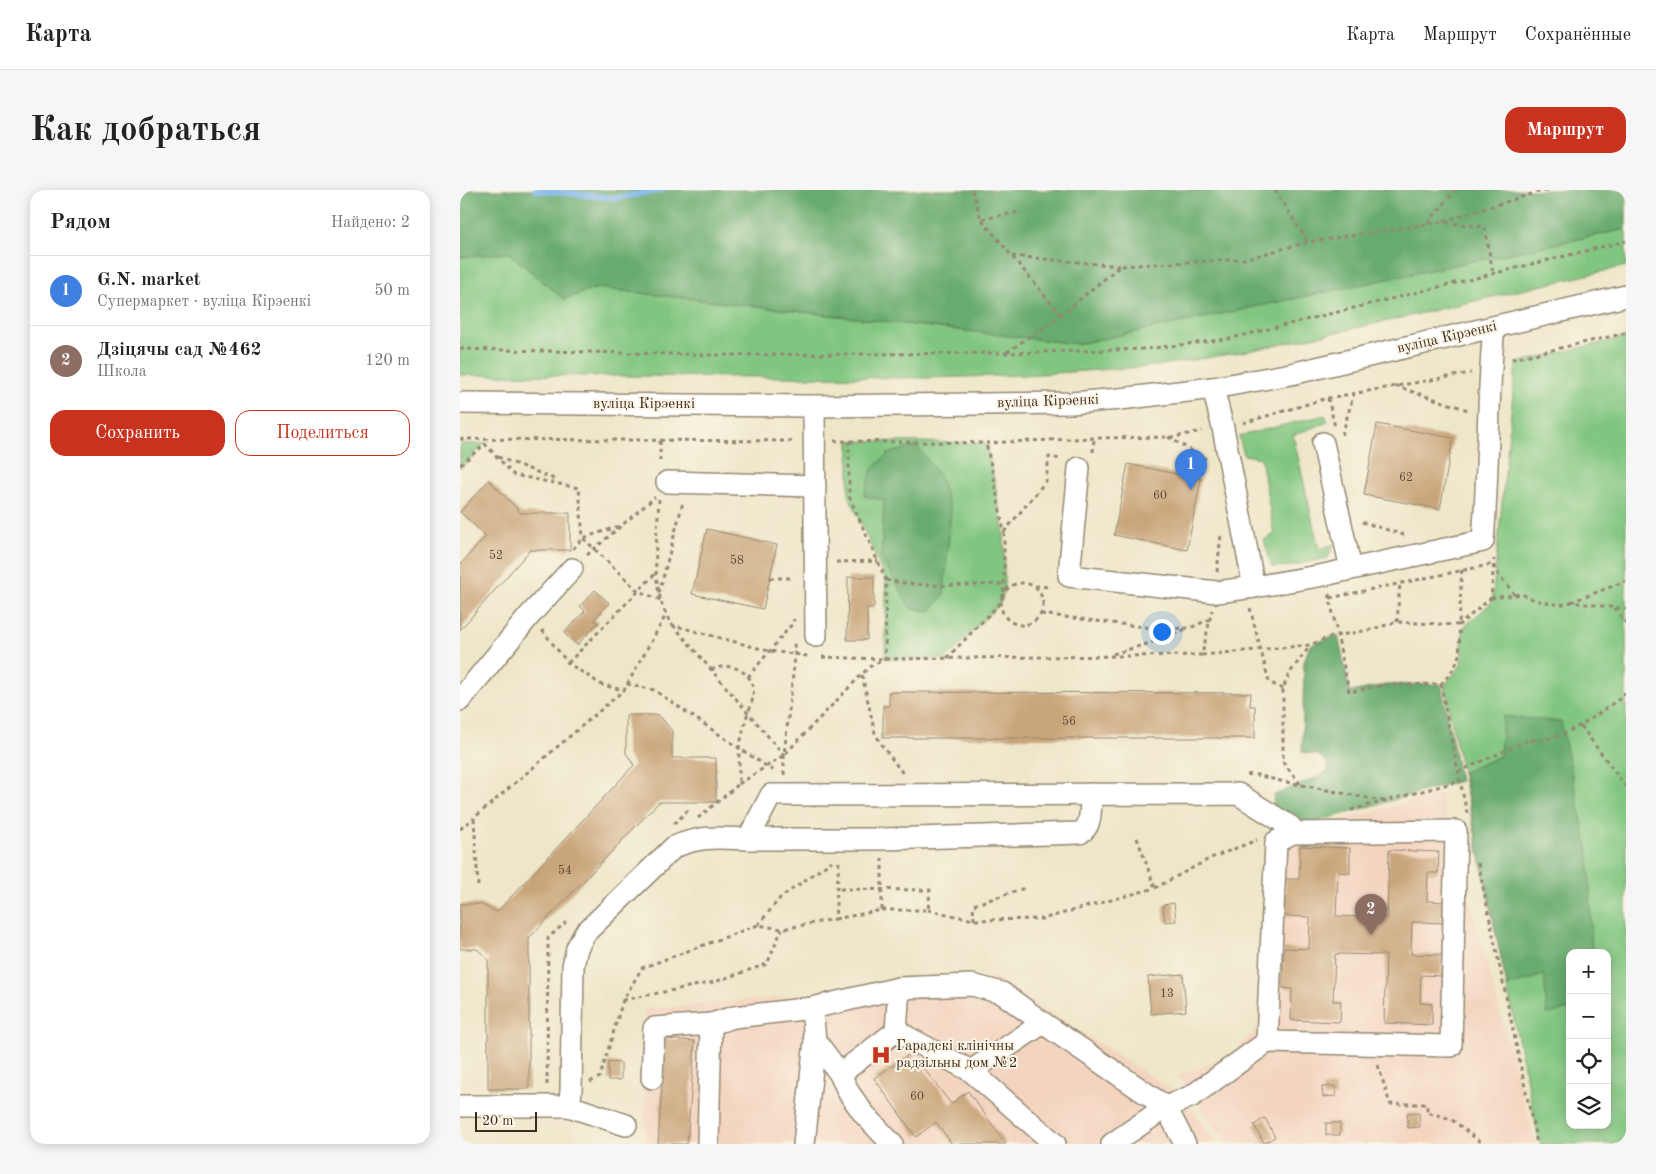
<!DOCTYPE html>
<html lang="ru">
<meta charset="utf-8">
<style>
body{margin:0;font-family:"Old Standard TT",serif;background:#f6f6f6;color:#222}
.controls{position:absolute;right:15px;bottom:15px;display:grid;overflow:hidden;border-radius:10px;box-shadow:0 2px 12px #0003}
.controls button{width:45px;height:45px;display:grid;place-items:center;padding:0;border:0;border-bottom:1px solid #e0e0e0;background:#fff;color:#222;font:25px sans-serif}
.scale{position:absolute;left:15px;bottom:12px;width:62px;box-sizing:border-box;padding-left:5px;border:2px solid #3b2a1e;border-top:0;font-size:14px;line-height:18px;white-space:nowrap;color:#3b2a1e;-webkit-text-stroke:4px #fcf5e5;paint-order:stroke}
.you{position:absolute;left:701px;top:441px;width:18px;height:18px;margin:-12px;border:4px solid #fff;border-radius:50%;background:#1a73e8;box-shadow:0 0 0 8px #1a73e833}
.badge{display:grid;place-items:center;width:32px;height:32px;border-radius:50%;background:#c8321e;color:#fff;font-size:16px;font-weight:700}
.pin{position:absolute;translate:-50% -41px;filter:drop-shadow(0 1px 2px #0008)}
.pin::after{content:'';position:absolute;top:26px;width:18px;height:15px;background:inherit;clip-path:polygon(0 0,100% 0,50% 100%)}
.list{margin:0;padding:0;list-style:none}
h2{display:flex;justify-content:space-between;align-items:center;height:65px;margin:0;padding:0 20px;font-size:21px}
h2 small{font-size:16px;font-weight:400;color:#767676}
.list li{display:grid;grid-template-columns:32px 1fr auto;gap:15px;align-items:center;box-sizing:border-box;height:70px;padding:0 20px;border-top:1px solid #e0e0e0}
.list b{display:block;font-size:19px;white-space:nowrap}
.list p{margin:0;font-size:16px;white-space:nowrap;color:#767676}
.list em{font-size:16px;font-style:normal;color:#767676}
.actions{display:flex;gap:10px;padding:15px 20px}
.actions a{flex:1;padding:11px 0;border:1px solid #c8321e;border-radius:15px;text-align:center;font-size:18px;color:#c8321e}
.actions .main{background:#c8321e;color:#fff}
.icon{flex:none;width:28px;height:28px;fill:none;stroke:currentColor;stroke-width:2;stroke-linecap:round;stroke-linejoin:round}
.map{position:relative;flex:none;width:1166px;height:954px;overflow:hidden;border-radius:15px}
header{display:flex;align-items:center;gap:30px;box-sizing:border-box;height:70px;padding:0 25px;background:#fff;border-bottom:1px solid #e0e0e0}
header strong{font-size:24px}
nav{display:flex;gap:28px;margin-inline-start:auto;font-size:18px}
.intro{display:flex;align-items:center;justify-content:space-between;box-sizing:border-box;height:120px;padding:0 30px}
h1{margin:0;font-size:35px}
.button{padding:12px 22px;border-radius:15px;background:#c8321e;color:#fff;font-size:18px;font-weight:700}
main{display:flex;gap:30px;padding:0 30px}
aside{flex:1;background:#fff;border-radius:15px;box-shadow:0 2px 12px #0003}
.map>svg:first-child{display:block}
</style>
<header>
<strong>Карта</strong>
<nav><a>Карта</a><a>Маршрут</a><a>Сохранённые</a></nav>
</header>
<div class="intro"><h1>Как добраться</h1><a class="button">Маршрут</a></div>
<main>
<aside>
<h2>Рядом<small>Найдено: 2</small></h2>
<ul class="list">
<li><span class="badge" style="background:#3f7fe0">1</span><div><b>G.N. market</b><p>Супермаркет · вуліца Кірэенкі</p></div><em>50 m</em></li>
<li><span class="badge" style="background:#8d6e63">2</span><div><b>Дзіцячы сад №462</b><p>Школа</p></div><em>120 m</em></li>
</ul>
<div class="actions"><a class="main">Сохранить</a><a>Поделиться</a></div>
</aside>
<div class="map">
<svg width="1166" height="954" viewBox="0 0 1166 954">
<rect width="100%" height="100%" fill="#fcf5e5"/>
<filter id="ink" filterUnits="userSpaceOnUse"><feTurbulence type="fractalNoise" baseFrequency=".02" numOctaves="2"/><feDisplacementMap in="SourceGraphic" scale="10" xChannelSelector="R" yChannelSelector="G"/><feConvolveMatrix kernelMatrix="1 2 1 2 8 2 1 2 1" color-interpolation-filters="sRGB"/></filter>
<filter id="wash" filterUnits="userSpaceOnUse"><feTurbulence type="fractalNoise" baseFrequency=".0096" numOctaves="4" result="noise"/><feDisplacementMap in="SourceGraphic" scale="20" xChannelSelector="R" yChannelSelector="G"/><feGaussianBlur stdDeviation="1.12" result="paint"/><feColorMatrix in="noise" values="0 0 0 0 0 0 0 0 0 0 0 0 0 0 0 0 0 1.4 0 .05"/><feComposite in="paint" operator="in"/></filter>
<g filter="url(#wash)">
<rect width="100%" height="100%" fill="#ede6c8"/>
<g fill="#f3d4bf">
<polygon points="980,603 1076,954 768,954 718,886 769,866 798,839 807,650"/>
<polygon points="536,788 723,907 756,954 185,954 185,819"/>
</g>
<g fill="#81c680" stroke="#5e784f" fill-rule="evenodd">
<polygon points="1166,39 1166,76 928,131 788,161 696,176 566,185 470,188 0,185 0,67 49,63 104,109 138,98 618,154"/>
<path d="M 1166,147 L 1166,954 L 1080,954 L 984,496 L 1001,475 L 1003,438 L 1032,412 L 1056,173 ZM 1110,763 L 1147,763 L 1147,935 L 1110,935 Z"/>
<polygon points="865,225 868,232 833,245 859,359 874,354 868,368 831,376 812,377 804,350 814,344 801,268 784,265 779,246"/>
<polygon points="389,251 526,253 534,289 544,343 544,399 541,412 486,469 425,469 426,390 389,306"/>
<polygon points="0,254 25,254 0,279"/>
</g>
<g fill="#68ab6e" stroke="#526a46">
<polygon points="0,0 1166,0 1166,39 618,154 138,98 104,109 49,63 0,67"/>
<polygon points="457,256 480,287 491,321 484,405 471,421 451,419 421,367 424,310 404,306 412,279 429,263"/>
<polygon points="878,445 890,502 926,495 981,494 1000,591 810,645 814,605 858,587 868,580 867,572 858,565 842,562 844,472 850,455"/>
<polygon points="1043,526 1101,532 1129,665 1132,763 1110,763 1110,819 1087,824 1084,785 1047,797 1003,582 1040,566"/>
</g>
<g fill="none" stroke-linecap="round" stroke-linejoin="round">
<polyline stroke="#7ab4eb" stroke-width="6" points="75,0 155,8 203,0"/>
</g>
<g id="blocks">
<g fill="#c9a57a">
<polygon points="917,234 993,248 980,319 904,305"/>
<polygon points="668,274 741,289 727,360 654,345"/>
<polygon points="29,290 61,323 110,323 110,360 70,360 0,440 0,375 26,346 0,322"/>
<polygon points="247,339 317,355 303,419 232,404"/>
<polygon points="388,387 414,387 414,418 407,418 407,450 387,450"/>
<polygon points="135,400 149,413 134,430 138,433 117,455 104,443 125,421 120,416"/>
<polygon points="429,502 791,503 790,516 795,516 795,548 423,548 423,516 429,516"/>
<polygon points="166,525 199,525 212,541 212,568 256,568 256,612 199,612 69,748 69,899 28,899 28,769 17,759 0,759 0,714 20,714 37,722 174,575 166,563"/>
<polygon points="840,656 890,658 890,683 878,682 876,726 927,728 929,660 979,662 978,683 968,683 967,711 987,712 986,733 952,732 951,764 982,765 981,786 961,785 960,813 972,814 972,835 924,833 926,765 875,764 873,811 881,811 880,832 831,830 832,799 823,798 824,758 849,759 850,727 824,726 826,689 839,689"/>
<polygon points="714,713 716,731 705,732 703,715"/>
<polygon points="723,784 726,821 691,824 688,787"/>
<polygon points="205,849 235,851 227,954 198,954"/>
<polygon points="452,863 491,914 508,901 546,954 492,954 476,932 456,947 414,888"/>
<polygon points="148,872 161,873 161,890 148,890"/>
<polygon points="875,896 876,906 863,907 862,897"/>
<polygon points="947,923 959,923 960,937 948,938"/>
<polygon points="805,928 815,947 804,953 794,935"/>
<rect x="866" y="933" width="14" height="12"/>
</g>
</g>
</g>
<g filter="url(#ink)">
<use href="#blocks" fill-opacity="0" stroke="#948873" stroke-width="1"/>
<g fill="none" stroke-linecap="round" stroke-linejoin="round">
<defs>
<g id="minor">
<polyline points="0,213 354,216 611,213 660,209 753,198 831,184 1166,106"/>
<polyline points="354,216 356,446"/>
<polyline points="619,278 609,386 757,402 794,397 763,238 753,198"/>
<polyline points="207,292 355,296"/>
<path d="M 891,379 L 1023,351 C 1029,279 1027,208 1034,137"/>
<polyline points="794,397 864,385 891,379 863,253"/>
<polyline points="0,510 70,425 112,379"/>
<polygon points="996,641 991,856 807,852 816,652 832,643"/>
<path d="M 288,649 L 422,649 L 620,643 C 633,636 630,617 631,604"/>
<polyline points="439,798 436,841 511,881"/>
<polyline points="583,833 511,881 595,954"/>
<polyline points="355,850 380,884 389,903 404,924 432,954"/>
<polyline points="380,884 436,841"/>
<polyline points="192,888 194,838 251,834 274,827 352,818 439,798 512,795 542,803 583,833 706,917 725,954"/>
<polyline points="0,916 109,916 166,935"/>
<path d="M 109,916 L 111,901 L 113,776 L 117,758 L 125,743 L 214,657 C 243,645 258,648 288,649 L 311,605 L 778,604 L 831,637 L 833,643"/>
<polyline points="248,954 251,834"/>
<polyline points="344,954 355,850 352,818"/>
<polyline points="652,954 706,917 732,906 807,852"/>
</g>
</defs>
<use href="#minor" stroke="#948873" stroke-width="24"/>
<g stroke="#948873" stroke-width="3" stroke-dasharray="4 4" stroke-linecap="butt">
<polyline points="512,0 521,29 601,125"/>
<polyline points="815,0 848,52"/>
<polyline points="522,29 560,22"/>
<polyline points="984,31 1078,2 1091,0"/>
<polyline points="968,33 995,0"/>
<polyline points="552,66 660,76"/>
<polyline points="0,159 255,165 547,163 686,159 768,149 1166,51"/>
<polyline points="547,162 601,125 660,76 785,69 848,52 982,32 1025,37 1033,84"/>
<polyline points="1052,169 1166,143"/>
<polyline points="935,196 1008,220"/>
<polyline points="868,208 875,237"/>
<polyline points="783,233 868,208 1011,183"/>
<polyline points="882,245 894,203"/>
<polyline points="708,247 748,270"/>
<polyline points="0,249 336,251"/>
<polyline points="200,251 200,273"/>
<polyline points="374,251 526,253 634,248 714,247 742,241"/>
<polyline points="633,262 634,248"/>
<polyline points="38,267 92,288 95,292"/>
<polyline points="0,275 25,254 54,285 119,298 123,348 178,401 201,410"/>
<path d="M 199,309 C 197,351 188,398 212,435 L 309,461 L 348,466"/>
<polyline points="902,332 944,345"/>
<polyline points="544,342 586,291 589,267 602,269"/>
<polyline points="113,359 123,348 160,336"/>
<polyline points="127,365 195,307"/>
<polyline points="376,372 418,371"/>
<polyline points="757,382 761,344"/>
<polyline points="310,388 334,388"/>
<path d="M 426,390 C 465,398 505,395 544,394"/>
<circle cx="562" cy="414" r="21"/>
<polyline points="575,396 591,397"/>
<polyline points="199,403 223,312"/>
<path d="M 869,404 L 889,502 L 926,495 L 981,494 C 1002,472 1000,465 999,435 L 1031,408 L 1034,369"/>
<polyline points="870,408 1033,374 1038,384 1055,405"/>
<polyline points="1031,408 1062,404 1074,410 1100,415 1111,412 1166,419"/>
<polyline points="1111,412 1166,391"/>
<polyline points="790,418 809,492 823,499"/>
<polyline points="1154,418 1166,433"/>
<polyline points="581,424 701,439 730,438 750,429"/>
<polyline points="937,432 940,393"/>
<polyline points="213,435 324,565"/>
<polyline points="82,440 108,473 142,495 163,500"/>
<polyline points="653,464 690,453 727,439"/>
<polyline points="742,465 850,455 870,447 909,440 937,432 999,435 1002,376"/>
<polyline points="362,467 425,469 742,465 752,420"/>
<polyline points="487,468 541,412 544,399 544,343 534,289 526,253"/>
<polyline points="108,473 196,383"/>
<path d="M 251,480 C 260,476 269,475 278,479 C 298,489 295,506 288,523 C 284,534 282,547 279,558 L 317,583"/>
<polyline points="402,485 415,543 421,554 444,585"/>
<polyline points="288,487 333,433 334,429"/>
<polyline points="167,494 194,500 279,558 279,594 238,628"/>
<polyline points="981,494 990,544 1007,623"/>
<polyline points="1121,536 1166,597"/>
<path d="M 998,582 L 1069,550 C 1102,553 1135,526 1162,507 L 1166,501"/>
<polyline points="324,585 324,565 335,466 334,452"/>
<polyline points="787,585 793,584 816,590 923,611"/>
<polyline points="279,594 324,565 409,477 425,469 426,390 389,306 389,251"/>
<polyline points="840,594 823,572 823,499 829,484 850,456"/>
<polyline points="891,620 1000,591"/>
<polyline points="214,634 228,620"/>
<polyline points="0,639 14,628"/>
<polyline points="677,648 695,698"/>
<polyline points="1018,673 1077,954"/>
<polyline points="18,696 14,628 164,500 206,425"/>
<polyline points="422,720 422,668"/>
<polyline points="468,720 514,730 582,729 695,698 751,668 797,650"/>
<polyline points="375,729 422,720 468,720 470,700 378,699"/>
<polyline points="514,730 513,715 565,698"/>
<polyline points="298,735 320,708 372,671"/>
<polyline points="163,810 254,792 307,774 322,739"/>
<polyline points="918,875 930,914 967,914 967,922 991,929 1023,954"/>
<polyline points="130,892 140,887 163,810 182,778 298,735 322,739 375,729 379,670"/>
<polyline points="87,895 88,748 106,732"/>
</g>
<use href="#minor" stroke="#fff" stroke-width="21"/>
</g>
</g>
<defs>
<symbol id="hospital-bare" viewBox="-9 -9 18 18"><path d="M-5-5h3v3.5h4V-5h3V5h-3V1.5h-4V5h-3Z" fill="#c8321e" stroke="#fcf5e5" stroke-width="2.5" paint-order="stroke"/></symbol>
</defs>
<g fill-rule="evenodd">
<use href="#hospital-bare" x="407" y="851" width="28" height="28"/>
</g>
<g text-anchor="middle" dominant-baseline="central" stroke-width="4" stroke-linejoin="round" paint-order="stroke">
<g font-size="12" fill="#5e4935">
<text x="946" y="288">62</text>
<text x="700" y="306">60</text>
<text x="36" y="366">52</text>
<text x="277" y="371">58</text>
<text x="609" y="532">56</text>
<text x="105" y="681">54</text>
<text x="707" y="804">13</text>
<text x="457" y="907">60</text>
</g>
<g font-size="15" fill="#3b2a1e" stroke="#fcf5e5">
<text transform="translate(987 148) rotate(-13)">вуліца Кірэенкі</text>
<text transform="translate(588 212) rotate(-2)">вуліца Кірэенкі</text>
<text x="184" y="214">вуліца Кірэенкі</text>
</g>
<g font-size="15" fill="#3b2a1e" stroke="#fcf5e5" text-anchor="start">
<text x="436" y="856">Гарадскі клінічны<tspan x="436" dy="17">радзільны дом №2</tspan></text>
</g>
</g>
</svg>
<div class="controls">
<button>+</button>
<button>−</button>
<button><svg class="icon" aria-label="locate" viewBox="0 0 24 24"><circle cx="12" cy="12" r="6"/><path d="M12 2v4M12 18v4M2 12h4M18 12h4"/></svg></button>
<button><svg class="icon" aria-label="layers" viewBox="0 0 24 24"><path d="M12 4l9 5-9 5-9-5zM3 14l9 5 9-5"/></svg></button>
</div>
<div class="scale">20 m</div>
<div class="you"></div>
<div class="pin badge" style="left:731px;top:300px;background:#3f7fe0">1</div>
<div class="pin badge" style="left:911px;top:745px;background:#8d6e63">2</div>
</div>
</main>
